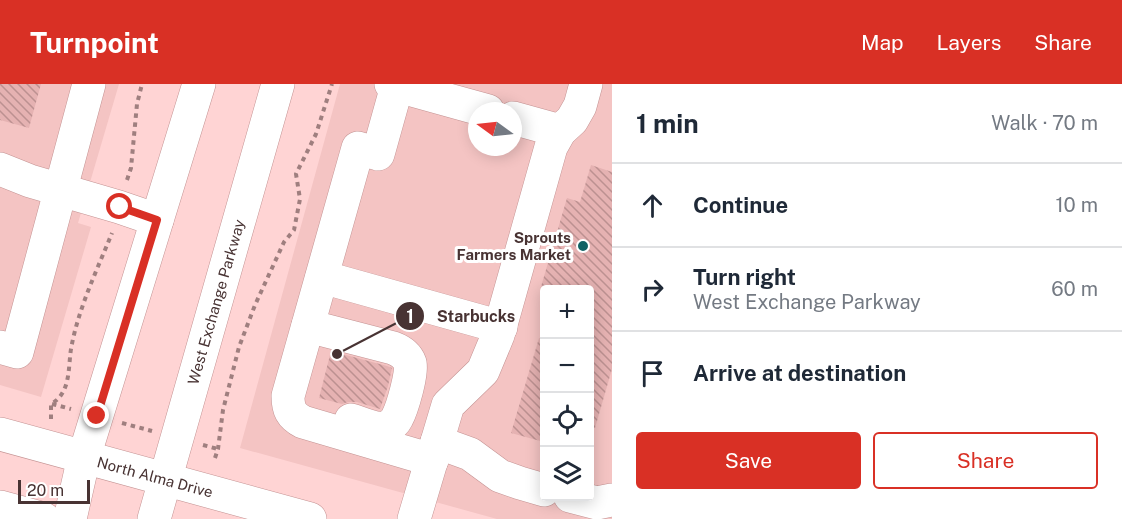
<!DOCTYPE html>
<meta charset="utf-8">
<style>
body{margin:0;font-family:"Public Sans",sans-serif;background:#f2f2f3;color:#1f2937}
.controls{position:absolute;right:18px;bottom:18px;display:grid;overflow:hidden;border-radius:6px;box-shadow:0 3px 15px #0003}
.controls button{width:54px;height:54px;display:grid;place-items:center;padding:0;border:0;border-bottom:2px solid #e0e1e3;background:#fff;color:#1f2937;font:30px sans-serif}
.compass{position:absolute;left:468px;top:18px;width:54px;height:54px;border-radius:50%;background:#fff;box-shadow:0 3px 15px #0003;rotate:285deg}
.scale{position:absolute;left:18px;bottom:15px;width:72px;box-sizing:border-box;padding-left:6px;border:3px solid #483333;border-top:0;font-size:16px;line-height:21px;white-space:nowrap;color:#483333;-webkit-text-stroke:4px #fff;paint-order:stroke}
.stop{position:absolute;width:18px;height:18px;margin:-14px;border:4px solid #d93025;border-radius:50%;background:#fff}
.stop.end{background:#d93025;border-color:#fff;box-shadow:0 2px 6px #0008}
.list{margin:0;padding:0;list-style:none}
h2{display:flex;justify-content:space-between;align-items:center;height:78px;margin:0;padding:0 24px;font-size:26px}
h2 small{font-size:20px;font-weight:400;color:#747a83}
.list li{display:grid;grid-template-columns:39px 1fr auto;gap:18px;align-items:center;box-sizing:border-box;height:84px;padding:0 24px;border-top:2px solid #e0e1e3}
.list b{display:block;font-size:22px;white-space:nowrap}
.list p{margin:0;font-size:20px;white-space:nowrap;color:#747a83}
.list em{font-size:20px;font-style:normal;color:#747a83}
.actions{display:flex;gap:12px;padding:18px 24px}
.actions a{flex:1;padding:14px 0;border:2px solid #d93025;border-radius:6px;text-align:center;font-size:21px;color:#d93025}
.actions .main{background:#d93025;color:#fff}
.icon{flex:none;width:33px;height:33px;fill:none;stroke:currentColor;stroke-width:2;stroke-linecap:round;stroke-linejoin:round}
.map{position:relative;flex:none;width:612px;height:435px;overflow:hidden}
header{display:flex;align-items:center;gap:36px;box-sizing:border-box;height:84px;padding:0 30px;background:#d93025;color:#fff}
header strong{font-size:28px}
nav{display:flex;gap:33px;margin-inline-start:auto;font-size:21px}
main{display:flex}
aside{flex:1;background:#fff}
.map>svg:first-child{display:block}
</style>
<header>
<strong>Turnpoint</strong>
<nav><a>Map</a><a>Layers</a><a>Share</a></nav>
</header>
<main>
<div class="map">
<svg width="612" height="435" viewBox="0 0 612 435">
<defs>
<pattern id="building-back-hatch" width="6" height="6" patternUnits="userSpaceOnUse" patternTransform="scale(1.5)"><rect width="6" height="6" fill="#e5b2b2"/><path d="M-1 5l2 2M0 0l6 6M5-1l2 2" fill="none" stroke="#bc9191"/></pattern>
</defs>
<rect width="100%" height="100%" fill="#ffd4d4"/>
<g fill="#f4c4c3" fill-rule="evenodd">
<polygon points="0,0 119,0 78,139 91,143 41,313 0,301"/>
<path d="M 340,0 L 612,0 L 612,435 L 497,435 L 240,364 ZM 477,27 L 513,27 L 513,63 L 477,63 ZM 544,206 L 590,206 L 590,412 L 544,412 Z"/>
</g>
<g fill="url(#building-back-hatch)">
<polygon points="0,0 41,0 29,44 0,36"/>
<polygon points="591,81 612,88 612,285 595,344 590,343 590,206 540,206 567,114 580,118"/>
<polygon points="539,254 544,255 544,358 511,349"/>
<polygon points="331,267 387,282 392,284 388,302 380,325 357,318 348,318 342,320 319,314"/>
</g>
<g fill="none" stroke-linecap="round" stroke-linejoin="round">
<defs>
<g id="minor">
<polyline points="391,0 488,27"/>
<path d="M 397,2 L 378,70 L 358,64 L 288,312 C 288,325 291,332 303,338 L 432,376"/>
<polyline points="513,34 560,47"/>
<polyline points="0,85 30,97 119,123 157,136"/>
<polyline points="322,193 501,243"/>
<path d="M 308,242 L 393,264 C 401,267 407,271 410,279 C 413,288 402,325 397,334 C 395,338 392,341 387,343 C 377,347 361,339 351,336"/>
<polyline points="0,263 17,268 89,0"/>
<polyline points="437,358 470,370 500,392 520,399 544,406"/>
<polyline points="570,412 597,419 612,416"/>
<polyline points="414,435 448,321 483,287 498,251 551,63 560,47 572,36 580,22 586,0"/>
</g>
<g id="major">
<polyline points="0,350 310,435"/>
<polyline points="0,423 44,435"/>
<polyline points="70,435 84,373 199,0"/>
<polyline points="154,435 278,0"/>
</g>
</defs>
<use href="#minor" stroke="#c49393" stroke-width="34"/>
<use href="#major" stroke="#c49393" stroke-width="34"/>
<g stroke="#9f7f7f" stroke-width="4" stroke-dasharray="4.5 4.5" stroke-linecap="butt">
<polyline points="127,96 131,84 137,20 142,0"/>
<polyline points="52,320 71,325"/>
<path d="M 51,335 L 51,320 C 71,309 68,284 71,265 C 78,225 97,186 112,149"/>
<polyline points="122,339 152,347"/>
<polyline points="203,361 218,365"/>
<polyline points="215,374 218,365 223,326 239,263 255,221 284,158 294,146 300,115 296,90 316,50 332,0"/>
</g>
<use href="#minor" stroke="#fff" stroke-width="33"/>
<use href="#major" stroke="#fff" stroke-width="33"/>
</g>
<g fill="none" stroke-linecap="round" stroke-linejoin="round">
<polyline stroke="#d93025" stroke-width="8" points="97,332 157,136 120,123"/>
</g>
<circle fill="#106264" stroke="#fff" stroke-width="2" cx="583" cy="162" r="6"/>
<g text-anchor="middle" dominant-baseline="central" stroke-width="6" stroke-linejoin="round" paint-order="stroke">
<g font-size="15" font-weight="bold" fill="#483333" stroke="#fff" text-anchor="end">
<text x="571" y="153">Sprouts<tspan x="571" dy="17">Farmers Market</tspan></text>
</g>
<g font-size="15" fill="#483333" stroke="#fff">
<text transform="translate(216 218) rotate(-74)">West Exchange Parkway</text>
<text transform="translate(155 393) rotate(15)">North Alma Drive</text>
</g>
</g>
<path fill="none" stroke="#483333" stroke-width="2" d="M337 270L410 232"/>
<g fill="#483333" stroke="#fff" stroke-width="2">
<circle cx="337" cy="270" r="6"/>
<circle cx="410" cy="232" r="15"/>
</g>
<g font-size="18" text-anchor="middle" font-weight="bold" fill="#fff">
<text x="410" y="239">1</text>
</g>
<g font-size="16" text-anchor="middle" font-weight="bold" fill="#483333" stroke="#fff" stroke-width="6" stroke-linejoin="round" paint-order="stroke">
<text x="476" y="238">Starbucks</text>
</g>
</svg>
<div class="controls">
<button>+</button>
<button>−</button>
<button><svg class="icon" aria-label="locate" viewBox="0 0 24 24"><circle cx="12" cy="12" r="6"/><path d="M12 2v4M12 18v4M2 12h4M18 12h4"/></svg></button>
<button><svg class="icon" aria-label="layers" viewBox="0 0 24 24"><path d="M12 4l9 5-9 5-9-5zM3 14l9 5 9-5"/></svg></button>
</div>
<svg class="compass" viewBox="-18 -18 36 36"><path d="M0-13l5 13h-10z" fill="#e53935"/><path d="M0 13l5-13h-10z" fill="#747a83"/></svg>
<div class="scale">20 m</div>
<div class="stop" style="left:120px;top:123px"></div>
<div class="stop end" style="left:97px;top:332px"></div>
</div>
<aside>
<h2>1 min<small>Walk · 70 m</small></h2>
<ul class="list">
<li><svg class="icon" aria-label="ahead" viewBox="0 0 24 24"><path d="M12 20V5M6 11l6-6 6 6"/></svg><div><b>Continue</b></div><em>10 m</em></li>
<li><svg class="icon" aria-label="right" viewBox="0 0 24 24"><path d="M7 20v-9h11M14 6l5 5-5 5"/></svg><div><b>Turn right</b><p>West Exchange Parkway</p></div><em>60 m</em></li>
<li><svg class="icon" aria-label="arrive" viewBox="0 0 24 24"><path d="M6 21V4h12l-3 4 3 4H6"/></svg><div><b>Arrive at destination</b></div></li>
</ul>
<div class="actions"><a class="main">Save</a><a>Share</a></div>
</aside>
</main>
